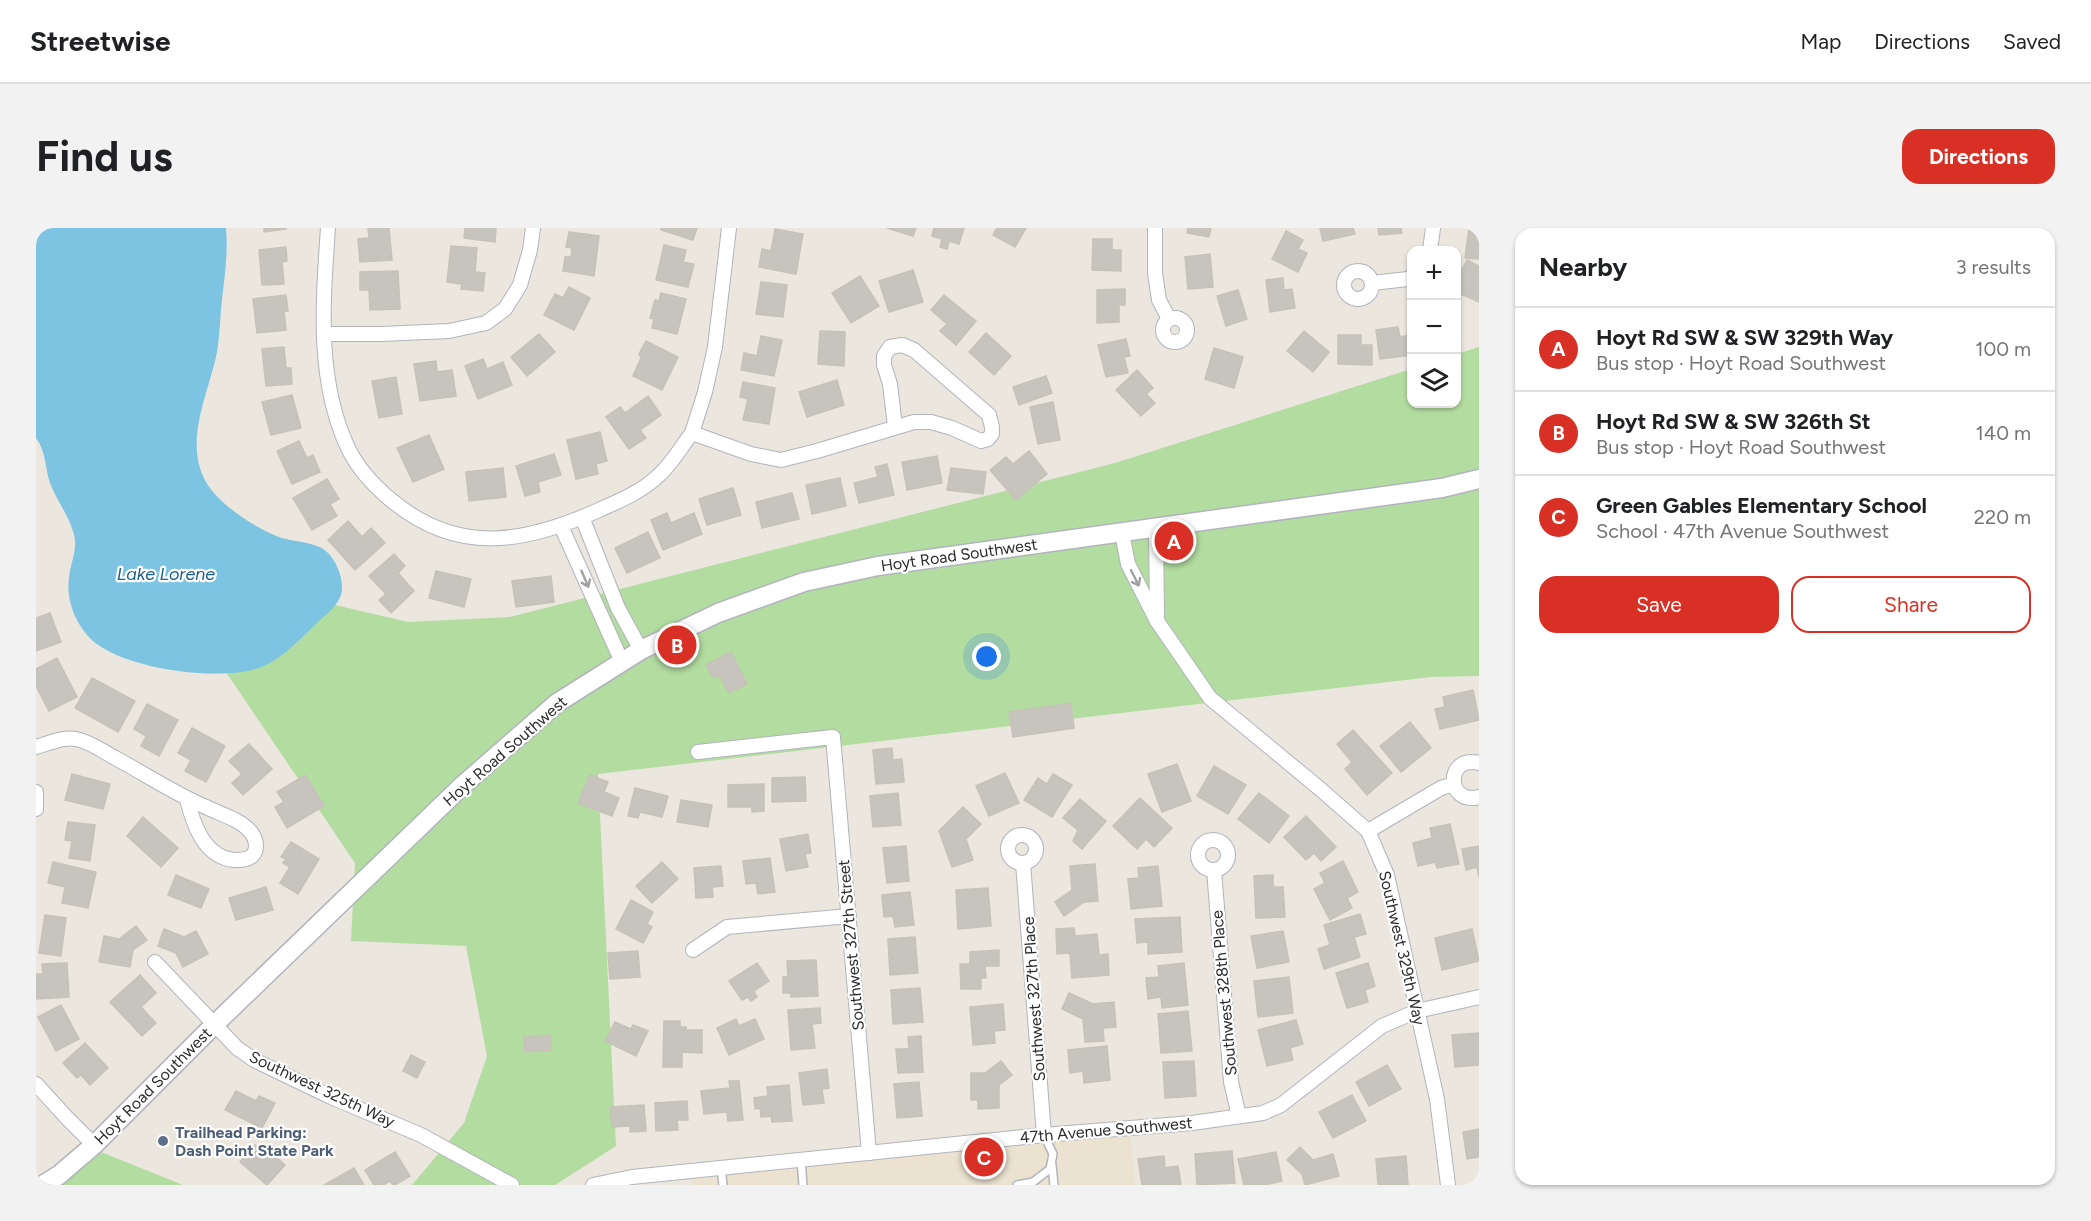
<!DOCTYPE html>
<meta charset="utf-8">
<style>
body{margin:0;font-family:Figtree,sans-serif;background:#f2f2f2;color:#202124}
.controls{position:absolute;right:18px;top:18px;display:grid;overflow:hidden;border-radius:12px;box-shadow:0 2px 4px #0004}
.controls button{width:54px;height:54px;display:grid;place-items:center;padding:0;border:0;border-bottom:2px solid #e0e0e0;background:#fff;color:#202124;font:30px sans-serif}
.you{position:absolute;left:951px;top:429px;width:21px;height:21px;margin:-15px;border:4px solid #fff;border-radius:50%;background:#1a73e8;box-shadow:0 0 0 9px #1a73e833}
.badge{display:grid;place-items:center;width:39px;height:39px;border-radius:50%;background:#d93025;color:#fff;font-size:20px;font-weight:700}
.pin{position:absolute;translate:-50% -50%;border:3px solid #fff;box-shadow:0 2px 6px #0006}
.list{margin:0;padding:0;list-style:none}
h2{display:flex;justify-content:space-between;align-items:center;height:78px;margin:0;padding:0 24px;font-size:26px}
h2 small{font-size:20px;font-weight:400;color:#757577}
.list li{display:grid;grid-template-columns:39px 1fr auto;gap:18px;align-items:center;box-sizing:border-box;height:84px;padding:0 24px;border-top:2px solid #e0e0e0}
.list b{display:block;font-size:22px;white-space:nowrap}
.list p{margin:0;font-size:20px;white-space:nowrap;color:#757577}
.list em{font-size:20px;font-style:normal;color:#757577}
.actions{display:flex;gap:12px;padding:18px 24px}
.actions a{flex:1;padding:14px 0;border:2px solid #d93025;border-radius:18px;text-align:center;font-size:21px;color:#d93025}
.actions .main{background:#d93025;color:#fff}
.icon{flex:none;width:33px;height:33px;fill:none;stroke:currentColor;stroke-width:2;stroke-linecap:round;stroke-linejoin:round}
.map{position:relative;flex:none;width:1443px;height:957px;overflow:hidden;border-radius:18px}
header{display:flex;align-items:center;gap:36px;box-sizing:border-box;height:84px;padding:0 30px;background:#fff;border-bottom:2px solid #e0e0e0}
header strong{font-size:28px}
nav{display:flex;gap:33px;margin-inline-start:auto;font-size:21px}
.intro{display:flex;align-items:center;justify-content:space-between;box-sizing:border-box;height:144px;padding:0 36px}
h1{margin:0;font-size:42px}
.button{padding:15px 27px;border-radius:18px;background:#d93025;color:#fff;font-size:21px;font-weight:700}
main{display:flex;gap:36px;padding:0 36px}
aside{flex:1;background:#fff;border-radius:18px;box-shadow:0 2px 4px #0004}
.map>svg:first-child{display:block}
</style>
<header>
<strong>Streetwise</strong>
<nav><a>Map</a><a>Directions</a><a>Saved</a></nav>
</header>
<div class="intro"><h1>Find us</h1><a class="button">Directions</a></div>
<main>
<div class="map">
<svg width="1443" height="957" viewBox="0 0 1443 957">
<rect width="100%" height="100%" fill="#ebe6de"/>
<polygon fill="#ebe3d0" points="1094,901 1099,957 657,957 656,944"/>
<g fill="#b3dca1">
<polygon points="1443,119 1443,448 1395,449 562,546 580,918 519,957 376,957 428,895 451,828 430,718 315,713 319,635 190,444 222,440 261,414 299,377 372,394 474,389 1079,235 1375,141 1376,176 1420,176 1421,126"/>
<polygon points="65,924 147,957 25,957"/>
</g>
<path fill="#7dc4e2" d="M 0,0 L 190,0 C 192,25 189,46 186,71 C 184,89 184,106 181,124 C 173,165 147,213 170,254 C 183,277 222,302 246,310 C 259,314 281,314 291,324 C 300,333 306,347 306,359 C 307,374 291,386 280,396 C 263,412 245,432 223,440 C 183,454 79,441 51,407 C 38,392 30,370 33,350 C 34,337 40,326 39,312 C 36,291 21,274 14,255 C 9,240 10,223 0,210 Z"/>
<g fill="#c7c4bd" stroke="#c6c2b8" stroke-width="1.5">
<polygon points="228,0 249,0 250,1 228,4"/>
<polygon points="332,0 353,0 356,32 324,34 322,11 333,10"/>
<polygon points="429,0 460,0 459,14 428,10"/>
<polygon points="625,0 661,0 657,12 625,2"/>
<polygon points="851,0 880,0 877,8"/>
<polygon points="898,0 928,0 923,16 913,13 911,21 904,19 906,11 896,8"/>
<polygon points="961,0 990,0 979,19 957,7"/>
<polygon points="1152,0 1175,0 1173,9 1151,5"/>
<polygon points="1284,0 1317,0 1319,6 1287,13"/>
<polygon points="1342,0 1365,0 1366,5 1343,7"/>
<polygon points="1433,0 1443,0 1443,31 1429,30"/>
<polygon points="739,1 767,6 760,46 723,39 726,21 735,23"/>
<polygon points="1250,3 1267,12 1262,21 1271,25 1262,44 1236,31"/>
<polygon points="533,4 563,8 558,48 527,43 529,29 535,29 536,20 530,19"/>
<polygon points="1057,11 1076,11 1076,22 1085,22 1085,43 1056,42"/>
<polygon points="628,17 650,22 647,34 658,36 652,59 620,52"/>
<polygon points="415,18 441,20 439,44 449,45 447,63 425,61 426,56 411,54"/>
<polygon points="250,19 251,33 246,34 248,56 226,57 223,22"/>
<polygon points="1174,26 1177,59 1152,61 1149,29"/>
<polygon points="1431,32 1443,38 1443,74 1420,64 1420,53"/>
<polygon points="877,42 887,74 853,84 843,53"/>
<polygon points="362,43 364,81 334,82 333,62 324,62 324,44"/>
<polygon points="824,48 843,78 815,95 796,65"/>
<polygon points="1247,50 1248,62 1256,61 1259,80 1234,84 1230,52"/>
<polygon points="725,54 751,57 747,89 720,86"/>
<polygon points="533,59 554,70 538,102 508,87 519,66 527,70"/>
<polygon points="1089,61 1089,77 1083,77 1083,94 1061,95 1061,62"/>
<polygon points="1202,62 1211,91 1190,98 1181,68"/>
<polygon points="625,65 650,71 641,106 616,100 618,91 614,90 619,72 623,73"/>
<polygon points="250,67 252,83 248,83 250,102 221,105 217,71"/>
<polygon points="908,67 940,93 920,117 904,103 911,96 895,82"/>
<polygon points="1362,99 1364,109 1375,107 1376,127 1344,131 1340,102"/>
<polygon points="784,103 809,104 808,138 782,136"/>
<polygon points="1268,103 1293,124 1277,144 1251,123"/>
<polygon points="950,105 975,128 958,147 933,124"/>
<polygon points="503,106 519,124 491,148 475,129"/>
<polygon points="1302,107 1325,107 1325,117 1336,117 1336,137 1302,136"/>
<polygon points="725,108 746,112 738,148 705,142 708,125 721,128"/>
<polygon points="1090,111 1094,128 1088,129 1092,145 1070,149 1062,117"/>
<polygon points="610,113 642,129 626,162 597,148 605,130 603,126"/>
<polygon points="248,119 250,140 255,140 256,156 230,158 226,121"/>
<polygon points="1178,120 1207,129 1198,160 1169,151"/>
<polygon points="447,131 451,141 467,134 476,157 442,171 429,138"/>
<polygon points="400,133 401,144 416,142 420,168 384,173 378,136"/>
<polygon points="1101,142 1117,160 1110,166 1119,175 1105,188 1080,162"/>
<polygon points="1010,148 1016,165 983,177 977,159"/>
<polygon points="360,149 366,186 343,190 336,153"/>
<polygon points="801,152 808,177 771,189 763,164"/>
<polygon points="707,154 739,160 733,196 707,192 712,171 704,169"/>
<polygon points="256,167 265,200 235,207 226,174"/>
<polygon points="612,168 625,187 604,202 610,210 593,221 570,189 584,179 589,185"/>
<polygon points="1017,174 1024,212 1002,216 994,179"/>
<polygon points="564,204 571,233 560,236 562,246 540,251 531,212"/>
<polygon points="393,207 408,241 377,254 361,220"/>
<polygon points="263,213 271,230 277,227 284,244 256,256 241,223"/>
<polygon points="993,223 1011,246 980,272 954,242 970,229 977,236"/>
<polygon points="518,226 525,247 502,254 504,264 489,268 480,238"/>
<polygon points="901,228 906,255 871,262 866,234"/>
<polygon points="851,236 858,267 823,275 818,255 842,249 839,239"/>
<polygon points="467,240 470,269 433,273 430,244"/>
<polygon points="915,240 950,244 947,266 911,262"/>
<polygon points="804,250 810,278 776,286 770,257"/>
<polygon points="291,251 303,271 294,276 301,288 276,302 257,270"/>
<polygon points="697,260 705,287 671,297 663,271"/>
<polygon points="756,265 763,291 726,300 720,274"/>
<polygon points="631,285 635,295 658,285 666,306 627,322 615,292"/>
<polygon points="312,293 326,309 335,300 349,315 319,342 292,312"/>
<polygon points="612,304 624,330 591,345 579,320"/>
<polygon points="358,326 369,338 362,345 378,363 355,385 343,372 350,366 333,348"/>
<polygon points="400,343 435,351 428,379 393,370"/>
<polygon points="515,348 518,374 480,379 476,353"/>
<polygon points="14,385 25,414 0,423 0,390"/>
<polygon points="695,424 711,456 693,465 683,447 677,450 670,437"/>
<polygon points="21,430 41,469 13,483 0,458 0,441"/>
<polygon points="56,450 99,473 82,504 39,480"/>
<polygon points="1437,462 1443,492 1404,501 1399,481 1409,479 1407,469"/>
<polygon points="1035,475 1038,500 977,509 973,484"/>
<polygon points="111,476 142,492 123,528 105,518 110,508 98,501"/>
<polygon points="1374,494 1395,520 1365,544 1344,518"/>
<polygon points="156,500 189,518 170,554 149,543 155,532 142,525"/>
<polygon points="1317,502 1356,545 1331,567 1309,541 1316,534 1301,516"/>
<polygon points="213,516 236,541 207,567 196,555 206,546 193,533"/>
<polygon points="856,520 857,532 866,531 868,554 840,556 837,522"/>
<polygon points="1141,536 1155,573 1126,584 1112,546"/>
<polygon points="1178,538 1210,557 1192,586 1161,568"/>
<polygon points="969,545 983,575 953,588 940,558"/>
<polygon points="36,546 74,556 67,581 29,572"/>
<polygon points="1017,546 1036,557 1016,589 988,572 1002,550 1011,556"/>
<polygon points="269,547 288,578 251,600 239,579 248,574 241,564"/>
<polygon points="554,547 572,554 568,564 583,570 576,588 542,575"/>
<polygon points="769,549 770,573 736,574 736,550"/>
<polygon points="728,556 728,583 716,584 716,579 692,579 692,557"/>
<polygon points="599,560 632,568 626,589 604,584 602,590 592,588"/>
<polygon points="862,565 865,597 837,599 834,568"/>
<polygon points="1223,565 1253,588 1233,615 1202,591"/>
<polygon points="1104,570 1136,600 1118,619 1110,611 1101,621 1077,598"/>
<polygon points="1044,571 1070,593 1046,621 1037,613 1042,602 1027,590"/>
<polygon points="645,572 676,577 672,599 641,594"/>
<polygon points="927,579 945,596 930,611 937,632 916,639 903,603"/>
<polygon points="1270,588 1300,619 1285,633 1278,625 1270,632 1248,609"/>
<polygon points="107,589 142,620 125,639 91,608"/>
<polygon points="32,594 59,597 54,633 33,630 36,613 29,612"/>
<polygon points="1414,596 1423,636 1401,640 1399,634 1382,638 1377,615 1396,610 1394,600"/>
<polygon points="772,606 775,625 769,626 772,639 750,643 744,611"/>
<polygon points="255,614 283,631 262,666 244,655 254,639 247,635 250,631 245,629"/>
<polygon points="870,618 873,653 851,655 847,620"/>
<polygon points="1443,618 1443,649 1441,639 1430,642 1426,621"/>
<polygon points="734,630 739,664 722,666 720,655 710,656 707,633"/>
<polygon points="1307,633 1322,664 1311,670 1316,680 1294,692 1278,661 1289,655 1284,645"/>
<polygon points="17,634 60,644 52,680 26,675 29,659 12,655"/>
<polygon points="626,634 642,651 616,675 600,658"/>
<polygon points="1059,636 1062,673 1048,674 1028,688 1019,674 1036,662 1034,638"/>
<polygon points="685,638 687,658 676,659 677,669 660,670 658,640"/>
<polygon points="1122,638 1126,678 1095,681 1092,651 1103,650 1102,640"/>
<polygon points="140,647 173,661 165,680 132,667"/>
<polygon points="1237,647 1237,659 1247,659 1249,689 1220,690 1218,648"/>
<polygon points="230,659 237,682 200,692 193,670"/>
<polygon points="952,660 955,698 922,701 920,662"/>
<polygon points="874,664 878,697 859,699 857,688 848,689 846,667"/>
<polygon points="595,672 617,684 611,696 616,699 607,715 580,701"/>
<polygon points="1324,686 1330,706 1318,709 1324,729 1288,741 1282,721 1294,717 1288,697"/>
<polygon points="9,687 30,690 25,728 3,725"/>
<polygon points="1144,689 1146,724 1112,726 1112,714 1101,715 1099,691"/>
<polygon points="100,698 111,712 97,722 94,739 63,734 68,708 83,711"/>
<polygon points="1038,700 1039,708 1061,706 1063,727 1072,726 1073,747 1036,750 1034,725 1021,726 1020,701"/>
<polygon points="128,701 148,709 160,703 172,726 147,739 140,725 122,718"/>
<polygon points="1436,701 1443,733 1406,742 1399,710"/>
<polygon points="1247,703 1253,734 1221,740 1215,708"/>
<polygon points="879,709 882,745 854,747 852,711"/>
<polygon points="963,722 963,738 949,738 950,750 945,750 945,761 925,761 924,736 934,736 934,724"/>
<polygon points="602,723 604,749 574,751 572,725"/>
<polygon points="780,732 782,768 755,769 755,765 747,765 747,749 752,749 751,733"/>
<polygon points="31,735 33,769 0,771 0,746 7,746 6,736"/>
<polygon points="721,735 733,753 718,763 721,769 715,773 712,769 706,772 693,753"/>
<polygon points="1148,735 1152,777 1126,780 1125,769 1112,771 1110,750 1123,749 1122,738"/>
<polygon points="1332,735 1339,758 1329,762 1332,774 1311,780 1300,745"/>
<polygon points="104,747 120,765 105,779 120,795 106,808 74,774"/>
<polygon points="1253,749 1257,785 1222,789 1218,753"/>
<polygon points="884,760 887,794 857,796 855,762"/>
<polygon points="1033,765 1057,776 1078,774 1080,799 1067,800 1068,813 1049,814 1047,791 1026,781"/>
<polygon points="967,776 969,802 958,803 959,815 937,817 934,779"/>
<polygon points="25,777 43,811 20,823 2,789"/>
<polygon points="784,780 785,795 776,796 779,820 755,822 752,782"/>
<polygon points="1152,783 1156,823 1125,825 1122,786"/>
<polygon points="700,791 703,798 719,791 728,811 693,827 681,800"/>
<polygon points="1260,792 1267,816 1254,820 1257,832 1231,838 1222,802"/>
<polygon points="628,793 644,793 644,799 650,799 650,802 666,802 666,825 646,824 646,839 627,839"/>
<polygon points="579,794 595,801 597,797 612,803 600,828 569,813"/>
<polygon points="1443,805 1443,837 1419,839 1416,807"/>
<polygon points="514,807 515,822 489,824 488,809"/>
<polygon points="885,808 887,844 862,845 860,821 873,821 872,809"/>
<polygon points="49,815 72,840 54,857 45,847 41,850 27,835"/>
<polygon points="1071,818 1074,852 1048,855 1047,843 1034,845 1032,822"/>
<polygon points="375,827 389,834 381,850 367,843"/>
<polygon points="965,833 976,847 963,857 963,880 942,881 942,872 935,872 935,845 949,845"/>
<polygon points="1158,833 1160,868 1129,870 1127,834"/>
<polygon points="1351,837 1365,861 1333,878 1320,854"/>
<polygon points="791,841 793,860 786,861 788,875 767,877 763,845"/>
<polygon points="693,853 703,853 707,892 692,893 691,884 668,886 665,863 694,860"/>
<polygon points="883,854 886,888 861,890 858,856"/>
<polygon points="753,857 756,893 736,894 735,888 725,889 724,880 719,881 718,870 732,868 731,859"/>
<polygon points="200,863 220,873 223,868 239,875 226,900 189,882"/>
<polygon points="1316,867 1330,893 1297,910 1283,884"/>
<polygon points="651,873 652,892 641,892 642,902 620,903 619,875"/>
<polygon points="608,877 610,903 594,904 594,898 576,899 574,879"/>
<polygon points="1443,901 1443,929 1431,931 1427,904"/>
<polygon points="219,917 231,927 234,923 249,937 231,957 204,934"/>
<polygon points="1264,919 1277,932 1297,926 1303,948 1269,957 1266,946 1251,932"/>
<polygon points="1196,923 1199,955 1161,957 1159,926"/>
<polygon points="359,924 374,948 359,957 357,957 354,953 347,957 338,957 329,942"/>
<polygon points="1240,924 1246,953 1228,957 1208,957 1202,931"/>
<polygon points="1128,928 1129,940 1142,938 1145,957 1106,957 1102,931"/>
<polygon points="1370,928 1372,957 1342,957 1340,931"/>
<polygon points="318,940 328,957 288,957"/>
</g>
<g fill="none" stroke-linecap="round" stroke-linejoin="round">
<defs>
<g id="lane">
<polyline points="765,932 767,957"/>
<polyline points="1016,937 1018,957"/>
<polyline points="685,940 687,957"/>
<polyline points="981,957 997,954 1014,941 1017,926 1008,907"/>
</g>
<g id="street">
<path d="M 292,0 C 287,73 280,152 312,220 C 322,241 337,257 355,272 C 422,328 489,315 563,282 C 585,272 605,264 622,248 C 635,237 645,219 656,205 L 715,226 L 745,232 L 781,223 L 878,194 L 895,194 L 916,200 L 945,213 L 952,211 L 956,206 L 956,199 L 953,187 L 878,122 L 866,117 L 854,119 L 848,128 L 848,137 L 854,156 L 859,199"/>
<polyline points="1119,0 1119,45 1123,72 1133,91"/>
<polyline points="1394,22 1397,0"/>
<circle cx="1322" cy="57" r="14"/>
<polyline points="1336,55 1372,51 1376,48"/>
<circle cx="1139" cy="102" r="12"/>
<polyline points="289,106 345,106 413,103 450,95 469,81 484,57 494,22 497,0"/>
<polyline points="656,205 669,164 679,119 693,0"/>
<polyline points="546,289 582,380 605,422"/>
<polyline points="525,298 586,434"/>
<polyline points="1120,300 1121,388"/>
<polyline points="1086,305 1092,336 1121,393 1174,470 1283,560 1332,603 1351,647 1401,871 1412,957"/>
<path d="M 0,519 C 13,515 26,509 40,511 C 55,514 68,524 81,531 C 111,547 139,566 170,579 C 184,586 203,591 214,603 C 220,610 223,621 216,628 C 211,632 204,632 198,632 C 168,629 157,596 151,571"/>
<polyline points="662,524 797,509 833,925"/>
<path d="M 1443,535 C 1409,526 1410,578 1443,569"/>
<polyline points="0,564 0,581"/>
<polyline points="1332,603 1405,560 1418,556"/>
<circle cx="986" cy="621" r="14"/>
<circle cx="1177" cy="627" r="15"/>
<polyline points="987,635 1008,907"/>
<polyline points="1178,642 1195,854 1203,888"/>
<polyline points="657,722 691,699 813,688"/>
<polyline points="119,734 201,820 218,832 295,869 385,907 476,957"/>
<polyline points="0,856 31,890 58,917"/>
<polyline points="557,957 596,949 1008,907 1156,895 1227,885 1245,877 1346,798 1381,783 1443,769"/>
</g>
<polyline id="secondary" points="7,957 23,947 58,917 179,796 427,557 521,475 605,422 682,385 768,354 842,338 1406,260 1443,251"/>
</defs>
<use href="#lane" stroke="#b2b4bd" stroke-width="10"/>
<use href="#street" stroke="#b2b4bd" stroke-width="16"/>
<use href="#secondary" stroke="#b2b4bd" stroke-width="21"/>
<use href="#lane" stroke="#fff" stroke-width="7"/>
<use href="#street" stroke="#fff" stroke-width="14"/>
<use href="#secondary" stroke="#fff" stroke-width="18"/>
</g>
<defs><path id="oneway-shaft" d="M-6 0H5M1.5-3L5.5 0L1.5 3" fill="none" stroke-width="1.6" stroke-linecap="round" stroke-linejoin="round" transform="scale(1.5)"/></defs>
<g stroke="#a0a0a0">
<use href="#oneway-shaft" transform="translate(1099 350) rotate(63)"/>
<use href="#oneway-shaft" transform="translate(549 351) rotate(67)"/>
</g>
<circle fill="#5c6f8a" stroke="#fff" stroke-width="2" cx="127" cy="913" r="6"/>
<g text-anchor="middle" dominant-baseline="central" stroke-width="4.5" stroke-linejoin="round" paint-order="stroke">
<g font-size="16" fill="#2b2b2b" stroke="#fff">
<text transform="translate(923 327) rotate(-8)">Hoyt Road Southwest</text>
<text transform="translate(469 523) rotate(-41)">Hoyt Road Southwest</text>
<text transform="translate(815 717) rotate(-95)">Southwest 327th Street</text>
<text transform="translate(1366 720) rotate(77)">Southwest 329th Way</text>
<text transform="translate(1188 765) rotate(-95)">Southwest 328th Place</text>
<text transform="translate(998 771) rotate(-94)">Southwest 327th Place</text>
<text transform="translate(117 858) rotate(-45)">Hoyt Road Southwest</text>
<text transform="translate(286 861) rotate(25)">Southwest 325th Way</text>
<text transform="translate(1070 902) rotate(-5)">47th Avenue Southwest</text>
</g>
<g font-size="16" font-weight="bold" fill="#4e5e75" stroke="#fff" text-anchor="start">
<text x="139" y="904">Trailhead Parking:<tspan x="139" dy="18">Dash Point State Park</tspan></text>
</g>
<g font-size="18" font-style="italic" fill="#1c638d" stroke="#fff">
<text x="130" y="346">Lake Lorene</text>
</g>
</g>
</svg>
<div class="controls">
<button>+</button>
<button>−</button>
<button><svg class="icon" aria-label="layers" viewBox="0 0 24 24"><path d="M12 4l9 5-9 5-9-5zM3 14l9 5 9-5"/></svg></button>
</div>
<div class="you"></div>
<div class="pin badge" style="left:1138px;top:313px">A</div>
<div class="pin badge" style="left:641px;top:417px">B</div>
<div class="pin badge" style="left:948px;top:929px">C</div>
</div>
<aside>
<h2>Nearby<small>3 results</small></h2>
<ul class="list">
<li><span class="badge">A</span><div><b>Hoyt Rd SW &amp; SW 329th Way</b><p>Bus stop · Hoyt Road Southwest</p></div><em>100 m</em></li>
<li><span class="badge">B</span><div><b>Hoyt Rd SW &amp; SW 326th St</b><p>Bus stop · Hoyt Road Southwest</p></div><em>140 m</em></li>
<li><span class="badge">C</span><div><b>Green Gables Elementary School</b><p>School · 47th Avenue Southwest</p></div><em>220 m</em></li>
</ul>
<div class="actions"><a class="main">Save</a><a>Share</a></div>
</aside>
</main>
